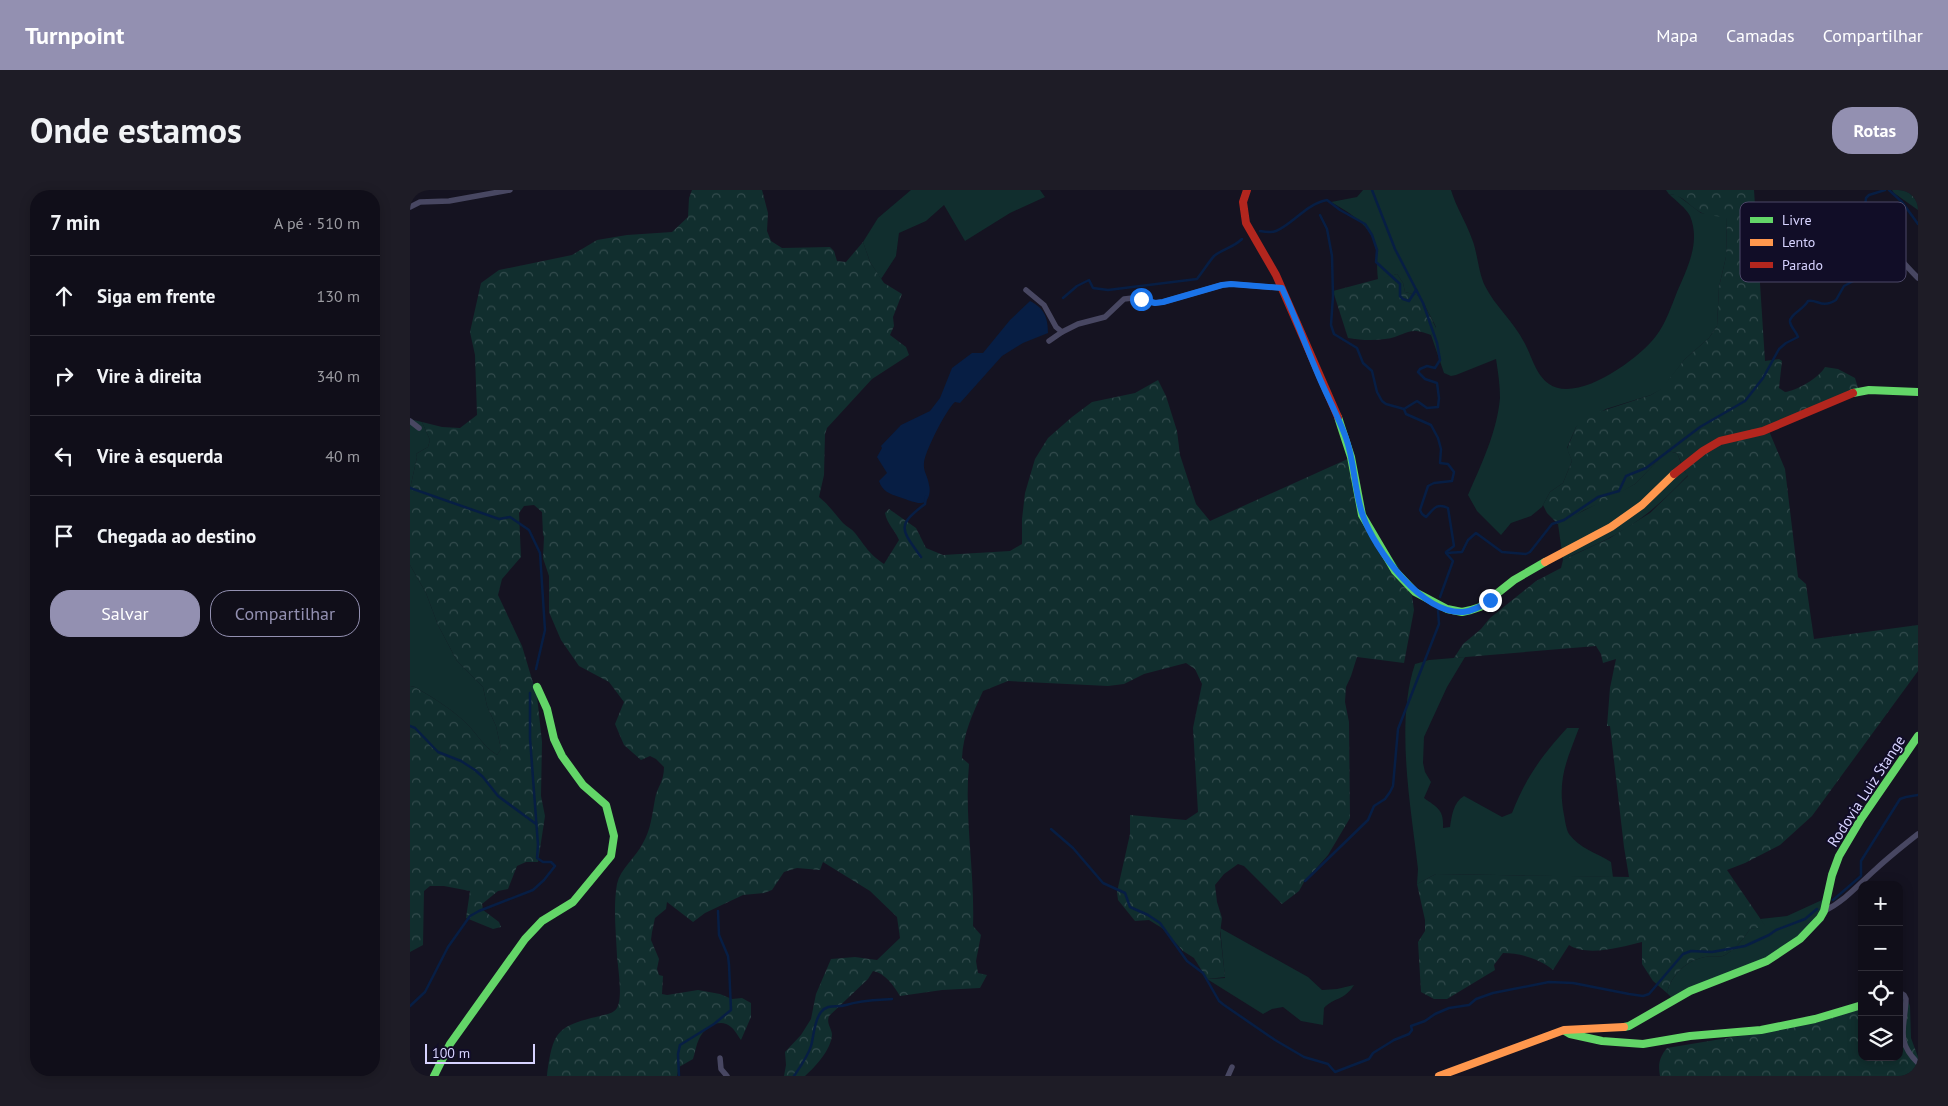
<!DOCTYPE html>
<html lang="pt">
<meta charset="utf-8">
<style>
body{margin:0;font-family:"PT Sans",sans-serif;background:#1e1c26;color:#f1f3f6}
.controls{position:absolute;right:15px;bottom:15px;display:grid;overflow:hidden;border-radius:10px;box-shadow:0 2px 12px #0003}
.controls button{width:45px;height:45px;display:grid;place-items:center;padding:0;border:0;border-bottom:1px solid #302e38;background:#100e19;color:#f1f3f6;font:25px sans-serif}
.scale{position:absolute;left:15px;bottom:12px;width:110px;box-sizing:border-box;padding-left:5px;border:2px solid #d7d3ff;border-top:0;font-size:14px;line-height:18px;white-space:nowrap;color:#d7d3ff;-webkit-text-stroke:4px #110d27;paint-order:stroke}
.stop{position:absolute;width:15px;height:15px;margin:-11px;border:4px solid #1a73e8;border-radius:50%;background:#fff}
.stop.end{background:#1a73e8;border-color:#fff;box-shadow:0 1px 5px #0008}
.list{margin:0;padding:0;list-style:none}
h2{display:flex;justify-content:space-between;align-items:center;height:65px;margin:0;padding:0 20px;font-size:21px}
h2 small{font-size:16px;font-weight:400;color:#9c9ca2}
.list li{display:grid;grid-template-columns:32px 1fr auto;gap:15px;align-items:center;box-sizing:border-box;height:80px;padding:0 20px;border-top:1px solid #302e38}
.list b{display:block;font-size:19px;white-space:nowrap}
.list em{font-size:16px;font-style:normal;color:#9c9ca2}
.actions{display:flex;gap:10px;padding:15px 20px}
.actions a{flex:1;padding:11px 0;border:1px solid #9390b1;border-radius:20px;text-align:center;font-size:18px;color:#9390b1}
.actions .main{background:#9390b1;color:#fff}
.icon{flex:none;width:28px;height:28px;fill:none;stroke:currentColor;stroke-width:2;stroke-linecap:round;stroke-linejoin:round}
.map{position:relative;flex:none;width:1508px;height:886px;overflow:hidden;border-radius:20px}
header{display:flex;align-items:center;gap:30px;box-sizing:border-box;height:70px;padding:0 25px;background:#9390b1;color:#fff}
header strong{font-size:24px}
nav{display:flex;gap:28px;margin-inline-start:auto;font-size:18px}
.intro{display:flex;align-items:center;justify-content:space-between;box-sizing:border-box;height:120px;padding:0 30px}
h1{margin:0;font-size:35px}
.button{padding:12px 22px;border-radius:20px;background:#9390b1;color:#fff;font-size:18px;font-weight:700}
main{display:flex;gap:30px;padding:0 30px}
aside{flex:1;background:#100e19;border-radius:20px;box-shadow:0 2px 12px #0003}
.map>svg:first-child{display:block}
</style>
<header>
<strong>Turnpoint</strong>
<nav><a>Mapa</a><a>Camadas</a><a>Compartilhar</a></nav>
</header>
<div class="intro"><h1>Onde estamos</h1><a class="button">Rotas</a></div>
<main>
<aside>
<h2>7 min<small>A pé · 510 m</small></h2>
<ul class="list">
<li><svg class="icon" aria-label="ahead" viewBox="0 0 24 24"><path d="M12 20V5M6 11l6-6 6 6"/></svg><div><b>Siga em frente</b></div><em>130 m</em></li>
<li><svg class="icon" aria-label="right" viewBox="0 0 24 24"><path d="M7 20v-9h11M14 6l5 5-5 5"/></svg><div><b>Vire à direita</b></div><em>340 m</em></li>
<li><svg class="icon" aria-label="left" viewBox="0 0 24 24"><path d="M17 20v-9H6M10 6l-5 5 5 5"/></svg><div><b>Vire à esquerda</b></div><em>40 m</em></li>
<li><svg class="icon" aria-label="arrive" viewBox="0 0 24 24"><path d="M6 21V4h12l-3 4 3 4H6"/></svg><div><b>Chegada ao destino</b></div></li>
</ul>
<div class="actions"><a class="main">Salvar</a><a>Compartilhar</a></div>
</aside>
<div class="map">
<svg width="1508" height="886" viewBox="0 0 1508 886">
<defs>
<pattern id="forest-crowns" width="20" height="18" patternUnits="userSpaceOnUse" patternTransform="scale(1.25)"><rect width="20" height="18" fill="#112e2e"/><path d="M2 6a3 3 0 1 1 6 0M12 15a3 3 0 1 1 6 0" fill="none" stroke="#334b4d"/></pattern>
</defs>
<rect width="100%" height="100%" fill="#151321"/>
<g fill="#112e2e">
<polygon points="501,0 630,0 635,7 600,23 555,51 534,15 516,31 489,43 486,66 471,89 460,72 453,52 468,28"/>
<path d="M 953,0 L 1041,0 C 1046,17 1056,32 1062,49 C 1068,64 1068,82 1075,96 C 1085,116 1104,132 1114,152 C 1122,166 1125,184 1139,194 C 1167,214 1229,169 1246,146 C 1256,133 1261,117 1267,102 C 1277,79 1291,52 1280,26 C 1276,18 1266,11 1259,4 L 1267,5 L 1291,23 L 1317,27 L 1316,67 L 1309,97 L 1307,136 L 1299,148 L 1275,169 L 1252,199 L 1241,205 L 1196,219 L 1166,237 L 1157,258 L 1162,271 L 1153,293 L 1140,302 L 1132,317 L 1121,326 L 1101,333 L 1091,345 L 1067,321 L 1058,305 C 1071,275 1087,242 1090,208 C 1090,195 1088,182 1086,169 L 1046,185 L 1041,186 L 1034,183 L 1021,145 L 1026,137 L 1010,106 L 995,102 L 993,93 L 987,84 L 968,90 C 967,82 967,74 967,66 C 965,38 944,25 921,12 L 947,7 Z"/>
<polygon points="0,229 12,232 20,250 18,257 6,264 7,267 0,299"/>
<path d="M 1257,261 L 1267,263 C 1271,271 1271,279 1278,285 C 1253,311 1231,332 1199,348 C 1184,356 1168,362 1153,370 L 1148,334 L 1225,294 Z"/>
<path d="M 0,375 L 16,403 L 28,435 L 47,471 L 73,497 L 77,516 L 86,536 L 91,559 L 87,565 C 73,556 68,545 57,534 C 42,519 23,508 5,497 L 0,496 Z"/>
<path d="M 1055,467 L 1037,497 L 1014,547 L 1013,573 L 1015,582 L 1021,592 L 1014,608 C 1028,618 1034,620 1033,638 L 1040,637 C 1042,625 1043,613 1054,606 L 1092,627 L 1102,623 C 1117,586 1130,568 1157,538 L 1169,538 C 1157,570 1147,589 1154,625 C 1155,630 1156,639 1159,644 C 1169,658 1187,663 1201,672 L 1203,687 L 1026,684 L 1007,694 L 1008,679 C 1001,617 985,533 1005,474 L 1019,470 Z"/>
<path d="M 1412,710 L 1420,711 L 1386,753 L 1265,811 L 1257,803 C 1261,785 1277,770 1295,767 C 1302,765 1310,768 1315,765 C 1326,759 1333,749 1340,739 L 1355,736 L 1350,729 L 1377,726 Z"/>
<path d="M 810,738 L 898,787 L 912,800 L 927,799 L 944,795 C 934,811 924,807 914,818 L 913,835 L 891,831 L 873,817 L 862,819 L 853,824 L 797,789 L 815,788 Z"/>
</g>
<g fill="url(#forest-crowns)">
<path d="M 282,0 L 352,0 L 358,23 L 357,41 L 361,51 L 372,58 L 420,57 L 424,61 L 427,71 L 436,72 L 453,52 L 460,72 L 474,93 L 492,104 L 483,127 L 484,136 L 480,145 L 496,157 L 499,165 L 462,189 L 417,238 L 415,244 L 414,285 L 409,307 C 419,315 425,324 433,333 C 437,337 442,339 445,343 C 456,357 458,363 474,374 L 489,350 C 485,340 477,334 475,323 L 479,319 L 506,338 L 516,358 L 533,365 L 600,361 L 612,354 L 612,329 L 615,303 L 625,269 L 638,248 L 662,227 L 682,212 L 725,203 L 748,190 L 756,206 L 767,241 L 770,265 L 786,314 L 800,331 L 942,267 L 950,303 L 960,337 L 988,376 L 1002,406 L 1004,420 L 994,473 L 947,467 L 941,486 L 936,497 L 935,512 L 939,532 L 940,628 L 918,665 L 894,692 L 889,701 L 872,714 L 834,676 L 828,674 L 814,684 L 805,695 L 807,712 L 812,728 L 810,743 L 815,787 L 797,789 L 784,768 L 773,761 L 752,738 L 739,730 L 725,731 L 708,710 L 707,702 L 720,644 L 720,625 L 776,630 L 788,622 L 783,538 L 792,494 L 785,479 L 776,473 L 734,484 L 714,494 L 698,496 L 598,491 L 573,501 C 563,523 553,544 552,568 L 559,574 C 554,628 565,682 563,736 L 571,745 L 566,771 L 568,783 L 577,785 L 570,798 L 532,800 L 490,806 C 484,796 475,783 463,781 L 458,789 L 419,826 C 416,834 422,838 422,845 C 421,860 405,877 395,886 L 374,886 L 376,875 L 375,862 L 391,845 L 401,829 L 406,804 L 421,769 L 445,767 L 467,770 L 490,748 L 487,727 L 460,701 L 413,672 L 410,680 L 387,678 L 374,682 L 362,700 L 354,703 L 333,705 L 295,723 L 283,732 L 257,712 L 256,719 L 245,728 L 242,742 L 241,750 L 249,769 L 247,779 L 249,785 L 253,786 L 252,804 L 257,805 L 288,800 L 310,804 L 322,809 L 332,808 L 341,813 L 341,827 L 331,850 C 328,846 325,840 321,837 C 310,827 294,838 289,849 C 286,855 285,863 283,869 L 269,877 L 267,886 L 137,886 C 143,842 146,836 190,826 C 196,824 203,824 207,818 C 213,808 208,778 207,766 C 206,743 203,717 207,694 C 210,679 226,667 233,653 C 241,639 242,625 245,609 C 247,597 254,592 254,577 L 246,569 L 240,566 L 231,570 L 214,555 L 205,534 L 214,512 L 199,492 L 169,476 L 151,450 L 139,422 L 139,386 L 133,368 L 134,347 L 133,344 L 132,322 L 124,315 L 114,316 L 109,323 L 111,367 L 92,389 L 88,405 L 112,456 L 127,506 L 132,552 L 131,606 L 135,626 L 128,672 L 116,672 L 107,676 L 98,699 L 88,701 L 72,714 L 73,720 L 89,732 L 91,737 L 83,739 L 56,728 L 60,701 L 34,696 L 20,696 L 14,701 L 13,755 L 0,762 L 0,496 L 5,497 C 23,508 42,519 57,534 C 68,545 73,556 87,565 L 91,559 L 86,536 L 77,516 L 73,497 L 47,471 L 28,435 L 16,403 L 0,375 L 0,299 L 7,267 L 6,264 L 18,257 L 20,250 L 12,232 L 32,237 L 50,238 L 67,225 L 65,165 L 60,142 L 71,93 L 89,80 L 162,65 L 187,50 L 217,45 L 262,42 L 278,27 L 279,8 Z"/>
<path d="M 1256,0 L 1344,0 L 1355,171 L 1369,169 L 1372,171 L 1369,198 L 1375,202 C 1386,201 1409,188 1415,177 L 1428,179 L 1445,188 L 1449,201 C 1419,214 1390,230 1359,241 L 1375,279 L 1388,387 L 1396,394 L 1404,449 L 1508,435 L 1508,481 L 1402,626 L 1370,655 L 1335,673 L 1317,680 L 1356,737 L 1340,739 C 1333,749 1326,759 1315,765 C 1309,768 1302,765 1295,767 C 1277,770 1261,785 1257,803 L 1243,791 L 1232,774 L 1232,752 C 1211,757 1178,767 1159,755 L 1143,780 C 1130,769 1110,763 1093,763 L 1084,775 L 1085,780 L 1037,809 L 1024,809 L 1011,802 L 1008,752 L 1015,741 L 1015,730 L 1007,694 L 1026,684 L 1219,687 L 1214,657 L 1200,536 L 1197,536 L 1200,498 L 1206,469 L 1193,473 L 1191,464 L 1186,456 L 1044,468 L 1053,454 L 1071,439 L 1080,428 L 1126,391 L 1151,378 L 1153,370 L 1200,348 L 1240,323 L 1278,286 C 1272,279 1271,271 1267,263 L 1257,261 L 1225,294 L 1197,310 L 1174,320 L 1157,331 L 1148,334 L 1137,323 L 1133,315 L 1140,302 L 1153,293 L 1162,271 L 1157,259 L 1166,237 L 1177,226 L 1241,205 L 1251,199 L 1275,169 L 1299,148 L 1307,136 L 1309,97 L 1316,67 L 1317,28 C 1309,26 1296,26 1290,22 C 1278,15 1273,5 1259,4 Z"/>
<polygon points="1482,0 1508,0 1508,20 1484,3"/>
<path d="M 987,84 L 993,93 L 995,102 L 1010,106 L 1026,138 L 1021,145 C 997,135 997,146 975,149 C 962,151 950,150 938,148 L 923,101 Z"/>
<path d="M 1489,805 L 1496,806 L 1500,816 L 1501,848 L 1508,867 L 1508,886 L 1250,886 C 1248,874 1249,868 1257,858 L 1377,838 L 1452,818 L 1452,867 L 1489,867 Z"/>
</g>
<path fill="#071e44" d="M 620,111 C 634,118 638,127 638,143 L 613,153 L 592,166 L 550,213 L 545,212 C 537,218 514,263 514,273 C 513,282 518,286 519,295 C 521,301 519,313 511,313 C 508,314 492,308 489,307 C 480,304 472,301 469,291 L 477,283 L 467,267 L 472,258 L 471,256 L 491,235 L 520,221 L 530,208 L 542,178 L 562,163 L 573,163 L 600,130 Z"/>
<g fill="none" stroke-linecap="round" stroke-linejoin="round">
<g stroke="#071e44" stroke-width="2.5">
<polyline points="962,0 985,59 1013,113 1027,153 1030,170 1025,178 1017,176 1010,179 1008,182 1015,189 1027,193 1029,208 1028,217 1017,218 1007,211 994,219"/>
<polyline points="1479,0 1492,12 1508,34"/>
<polyline points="910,25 917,39 922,66 923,106 921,135 924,144 947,158 953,173 962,181 967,202 972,211 976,214 994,219"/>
<path d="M 850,41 C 855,42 861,43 866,41 C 883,34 896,14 917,10 L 930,20 L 955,34 L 962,45 L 967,60 L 966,72 L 990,94 L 990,106 L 993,109 L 999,111 L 1006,100"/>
<path d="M 653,108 L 667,96 L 679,90 L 683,98 L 698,100 L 787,89 C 791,84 801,69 804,66 C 813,59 824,57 832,49"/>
<path d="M 994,219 L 996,224 L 1021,235 L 1028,248 L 1031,259 L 1030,273 L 1038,274 L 1044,282 L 1042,291 L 1024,293 L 1018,296 L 1010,320 L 1012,324 L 1016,327 C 1023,320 1026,312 1038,318 L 1044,356 L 1036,362"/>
<polyline points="0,298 89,329 100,327 119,340 130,363 135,440 126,479"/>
<path d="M 1036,363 L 1052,362 L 1058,350 L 1066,343 L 1092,362 L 1116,364 L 1120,362 L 1142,334 L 1154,330 L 1188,307 L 1209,301 L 1216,286 L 1236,278 L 1290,237 L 1335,211 L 1353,188 L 1369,159 L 1376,153 L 1388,147 C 1386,141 1381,138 1380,132 C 1379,125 1394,119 1398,111 C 1408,109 1411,119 1426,110 L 1434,96 L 1447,89 L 1448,85 L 1447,58 L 1452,43 L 1456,8 L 1459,5 L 1475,0"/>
<path d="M 511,367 C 491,339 486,336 515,314 L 516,307"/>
<polyline points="1030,407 1043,371 1036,363"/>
<polyline points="0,536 5,538 28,562 51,571 65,580 73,587 88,606 126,634"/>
<polyline points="641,639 663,658 693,693 715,703 720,717 738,725 750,733 777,771 793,783 809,811 814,815 865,850 894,867 918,874 925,882 959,869 963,863 984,850 999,844 1002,840 1001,836 1015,831 1025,824 1039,818 1059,815 1066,809 1083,803 1139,792 1163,793 1219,804 1233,806 1239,804 1273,764 1281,761 1302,762 1335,756 1359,745 1366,740 1395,729 1407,719"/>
<polyline points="895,691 958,630 964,616 975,609 980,602 983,596 988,539 1029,434 1028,420"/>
<polyline points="1423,710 1451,686 1451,671 1490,609 1496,607 1508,605"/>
<polyline points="0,816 15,802 38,757 60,726 69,721 123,700 134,690 145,676 141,672 133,672 127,668 128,655 120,548 120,503"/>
<polyline points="269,886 268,864 270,855 304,834 321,820 319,775 318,766 309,745 308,721"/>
<path d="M 384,886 C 390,877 398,866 401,856 C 404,845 404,831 411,822 C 418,813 427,818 436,815 C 451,810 465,810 482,809"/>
</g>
<g stroke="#484762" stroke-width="5.5">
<polyline points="0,17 10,12 39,11 100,0"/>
<path d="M 1393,47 C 1420,36 1449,36 1474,55 C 1487,64 1497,77 1508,88"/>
<polyline points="616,100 634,115 646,137 652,142"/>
<polyline points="639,151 652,142 668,134 695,127 714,109 723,108 745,113 753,112 812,95 821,94 872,98"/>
<polyline points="0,231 9,238"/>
<path d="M 1414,721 C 1435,711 1449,694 1466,679 C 1479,667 1494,655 1508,644"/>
<path d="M 1489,802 L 1494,805 L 1496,809 C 1495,837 1485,851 1508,873"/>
<polyline points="310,868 311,879 317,886"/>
<polyline points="818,886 822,877"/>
</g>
<g stroke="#63d668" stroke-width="8">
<polyline points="1443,203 1459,200 1508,202"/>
<polyline points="928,227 941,267 952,325 985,381 1005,402 1037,419 1052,422 1061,420 1070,417 1104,390 1135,372"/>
<polyline points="1214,837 1219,836 1280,801 1357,771 1390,749 1410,728 1414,721 1422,685 1429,666 1451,629 1508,546"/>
<polyline points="1155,841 1160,844 1192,851 1233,854 1280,846 1351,840 1405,829 1452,815"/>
<polyline points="24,886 40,854 115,749 132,731 163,712 201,666 204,646 196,615 173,595 152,566 144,549 137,519 127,497"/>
</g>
<g stroke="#ff974d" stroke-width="8">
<polyline points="1135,372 1201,337 1232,315 1264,284"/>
<polyline points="1029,886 1154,840 1214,837"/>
</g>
<g stroke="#b3261e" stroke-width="8">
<polyline points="837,0 833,12 836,33 866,85 928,227"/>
<polyline points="1264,284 1293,261 1310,251 1353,241 1443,203"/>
</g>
</g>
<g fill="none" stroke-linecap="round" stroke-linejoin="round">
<path stroke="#1a73e8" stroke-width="6" d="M 731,109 L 745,113 L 753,112 L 812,95 L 821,94 L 872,98 C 885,126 895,154 907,182 C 916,204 928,226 936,248 C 945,273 944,301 953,326 C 965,360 1012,424 1053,422 C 1063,421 1072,416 1080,410"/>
</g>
<g text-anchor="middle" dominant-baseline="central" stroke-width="4" stroke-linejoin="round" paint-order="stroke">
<g font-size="15" fill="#d7d3ff" stroke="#110d27">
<text transform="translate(1456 601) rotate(-57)">Rodovia Luiz Stange</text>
</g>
</g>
<rect x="1330" y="12" width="166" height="80" rx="8" fill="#110d27" stroke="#4c4868" stroke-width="1"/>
<rect x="1340" y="27" width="23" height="6" fill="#63d668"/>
<rect x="1340" y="49" width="23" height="7" fill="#ff974d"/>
<rect x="1340" y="72" width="23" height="6" fill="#b3261e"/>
<g font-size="14" fill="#d7d3ff">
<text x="1372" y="35">Livre</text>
<text x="1372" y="57">Lento</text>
<text x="1372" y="80">Parado</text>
</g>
</svg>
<div class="controls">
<button>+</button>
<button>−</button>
<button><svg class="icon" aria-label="locate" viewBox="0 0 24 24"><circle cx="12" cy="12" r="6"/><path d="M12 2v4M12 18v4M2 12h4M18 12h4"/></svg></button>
<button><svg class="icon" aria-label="layers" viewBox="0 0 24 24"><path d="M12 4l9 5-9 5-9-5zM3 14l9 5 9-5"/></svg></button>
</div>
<div class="scale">100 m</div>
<div class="stop" style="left:731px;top:109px"></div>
<div class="stop end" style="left:1080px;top:410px"></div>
</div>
</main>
